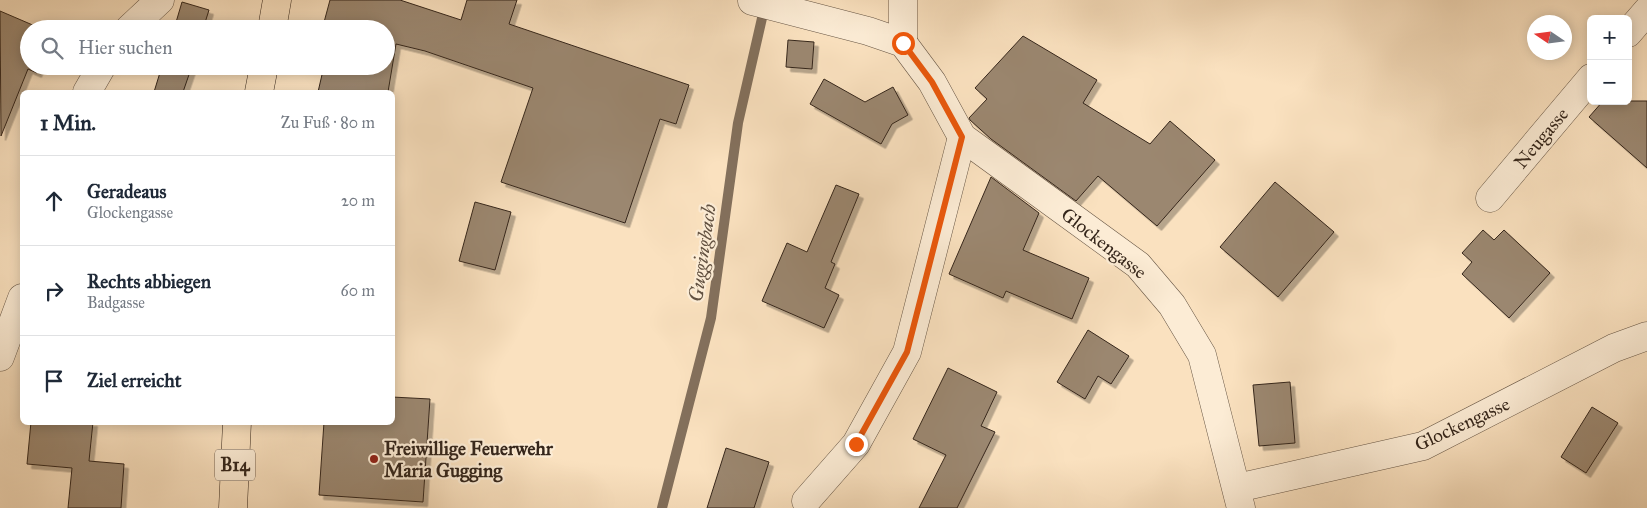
<!DOCTYPE html>
<html lang="de">
<meta charset="utf-8">
<style>
body{margin:0;font-family:"IM FELL Great Primer",serif;background:#f2f2f3;color:#1f2937}
.controls{position:absolute;right:15px;top:15px;display:grid;overflow:hidden;border-radius:8px;box-shadow:0 2px 12px #0003}
.controls button{width:45px;height:45px;display:grid;place-items:center;padding:0;border:0;border-bottom:1px solid #e0e1e3;background:#fff;color:#1f2937;font:25px sans-serif}
.compass{position:absolute;left:1527px;top:15px;width:45px;height:45px;border-radius:50%;background:#fff;box-shadow:0 2px 12px #0003;rotate:283deg}
.stop{position:absolute;width:15px;height:15px;margin:-11px;border:4px solid #ea580c;border-radius:50%;background:#fff}
.stop.end{background:#ea580c;border-color:#fff;box-shadow:0 1px 5px #0008}
.list{margin:0;padding:0;list-style:none}
h2{display:flex;justify-content:space-between;align-items:center;height:65px;margin:0;padding:0 20px;font-size:21px}
h2 small{font-size:16px;font-weight:400;color:#747a83}
.list li{display:grid;grid-template-columns:32px 1fr auto;gap:15px;align-items:center;box-sizing:border-box;height:90px;padding:0 20px;border-top:1px solid #e0e1e3}
.list b{display:block;font-size:19px;white-space:nowrap}
.list p{margin:0;font-size:16px;white-space:nowrap;color:#747a83}
.list em{font-size:16px;font-style:normal;color:#747a83}
.icon{flex:none;width:28px;height:28px;fill:none;stroke:currentColor;stroke-width:2;stroke-linecap:round;stroke-linejoin:round}
.map{position:relative;flex:none;width:1647px;height:508px;overflow:hidden}
.search{position:absolute;background:#fff;box-shadow:0 2px 12px #0003;left:20px;top:20px;width:375px;height:55px;display:flex;align-items:center;gap:12px;box-sizing:border-box;padding:0 18px;border-radius:28px;color:#747a83;font-size:19px}
.panel{position:absolute;background:#fff;box-shadow:0 2px 12px #0003;left:20px;top:90px;width:375px;height:335px;border-radius:8px}
.map>svg:first-child{display:block}
</style>
<div class="map">
<svg width="1647" height="508" viewBox="0 0 1647 508">
<defs>
<filter id="shadow"><feDropShadow dx="4.5" dy="4.5" stdDeviation="0" flood-color="#0004"/></filter>
</defs>
<rect width="100%" height="100%" fill="#fae1bf"/>
<filter id="stains"><feTurbulence type="fractalNoise" baseFrequency=".004" numOctaves="4"/><feColorMatrix values="0 0 0 0 .2 0 0 0 0 .09 0 0 0 0 .02 0 0 0 .5 -.17"/></filter>
<radialGradient id="worn" r=".72"><stop offset=".6" stop-color="#630" stop-opacity="0"/><stop offset="1" stop-color="#630" stop-opacity=".3"/></radialGradient>
<g fill="none" stroke-linecap="round" stroke-linejoin="round">
<polyline stroke="#83705c" stroke-width="10" points="662,508 711,318 738,123 765,5"/>
</g>
<g fill="#9b8770" stroke="#35261b" filter="url(#shadow)">
<polygon points="330,0 400,0 461,20 467,0 517,0 509,24 689,85 676,124 660,119 625,223 501,182 533,88 425,51 396,44 388,92 318,92 324,66 386,66 386,29 333,29 323,26"/>
<polygon points="182,2 209,10 203,29 174,29"/>
<polygon points="0,11 42,29 29,29 29,66 40,66 37,73 28,69 1,136"/>
<polygon points="1023,36 1097,80 1083,103 1150,144 1170,121 1215,160 1157,226 1098,176 1076,201 991,139 970,120 969,118 987,99 975,88"/>
<polygon points="788,40 814,42 812,69 786,67"/>
<polygon points="162,66 192,66 183,92 154,92"/>
<polygon points="824,79 865,102 893,87 908,115 892,124 881,144 810,104"/>
<polygon points="1603,101 1647,101 1647,168 1589,117"/>
<polygon points="991,177 1039,213 1023,250 1089,278 1072,319 1006,291 1003,298 949,274"/>
<polygon points="1275,182 1334,232 1278,297 1220,247"/>
<polygon points="836,185 859,194 831,262 835,264 825,288 839,295 824,328 762,301 787,243 807,252"/>
<polygon points="475,202 511,212 495,270 459,261"/>
<polygon points="1483,230 1494,240 1504,230 1550,273 1509,318 1462,274 1472,262 1462,253"/>
<polygon points="1088,330 1129,356 1111,384 1098,376 1085,399 1057,382"/>
<polygon points="948,368 997,392 981,426 995,432 957,508 919,508 946,455 913,439"/>
<polygon points="1290,382 1295,443 1259,446 1253,385"/>
<polygon points="392,397 430,399 423,502 319,495 324,422 392,422"/>
<polygon points="1592,407 1618,423 1586,473 1561,457"/>
<polygon points="31,422 93,422 89,461 124,464 121,508 68,508 72,468 27,464"/>
<polygon points="726,448 769,462 754,508 707,508"/>
</g>
<g fill="none" stroke-linecap="round" stroke-linejoin="round">
<defs>
<g id="minor">
<polyline points="903,0 903,43"/>
<polyline points="752,1 868,31 903,43 932,82 962,137 1138,265 1172,305 1202,355 1241,508"/>
<polyline points="129,29 160,0"/>
<polyline points="1628,33 1647,11"/>
<polyline points="87,92 102,66"/>
<polyline points="1490,198 1591,78"/>
<polyline points="0,357 22,298"/>
<polyline points="1237,488 1423,446 1614,348 1647,336"/>
<polyline points="806,501 856,444 907,352 962,137"/>
</g>
<g id="major">
<polyline points="272,29 277,0"/>
<polyline points="259,92 264,66"/>
<polyline points="233,508 237,422"/>
</g>
</defs>
<use href="#minor" stroke="#654" stroke-width="29"/>
<use href="#major" stroke="#35261b" stroke-width="29"/>
<use href="#minor" stroke="#fcecd5" stroke-width="28"/>
<use href="#major" stroke="#fae1bf" stroke-width="28"/>
</g>
<g fill="none" stroke-linecap="round" stroke-linejoin="round">
<polyline stroke="#ea580c" stroke-width="6" points="856,444 907,352 962,137 932,82 903,43"/>
</g>
<circle fill="#8f2418" stroke="#fcecd5" stroke-width="2" cx="374" cy="459" r="5"/>
<g text-anchor="middle" dominant-baseline="central" stroke-width="4.5" stroke-linejoin="round" paint-order="stroke">
<rect fill="#fcecd5" stroke="#716153" stroke-width="1" x="215" y="449.5" width="40" height="31" rx="4"/>
<g font-size="18" font-weight="bold" fill="#35261b">
<text x="235" y="465">B14</text>
</g>
<g font-size="19" fill="#35261b" stroke="#fcecd5">
<text transform="translate(1541 138) rotate(-50)">Neugasse</text>
<text transform="translate(1104 243) rotate(38)">Glockengasse</text>
<text transform="translate(1462 424) rotate(-25)">Glockengasse</text>
</g>
<g font-size="19" font-weight="bold" fill="#35261b" stroke="#fcecd5" text-anchor="start">
<text x="384" y="448">Freiwillige Feuerwehr<tspan x="384" dy="22">Maria Gugging</tspan></text>
</g>
<g font-size="20" font-style="italic" fill="#625141" stroke="#fcecd5">
<text transform="translate(702 253) rotate(-82)">Guggingbach</text>
</g>
</g>
<rect width="100%" height="100%" filter="url(#stains)"/>
<rect width="100%" height="100%" fill="url(#worn)"/>
</svg>
<div class="controls">
<button>+</button>
<button>−</button>
</div>
<svg class="compass" viewBox="-18 -18 36 36"><path d="M0-13l5 13h-10z" fill="#e53935"/><path d="M0 13l5-13h-10z" fill="#747a83"/></svg>
<div class="stop" style="left:903px;top:43px"></div>
<div class="stop end" style="left:856px;top:444px"></div>
<div class="search"><svg class="icon" aria-label="search" viewBox="0 0 24 24"><circle cx="10" cy="10" r="6"/><path d="M15 15l6 6"/></svg>Hier suchen</div>
<section class="panel">
<h2>1 Min.<small>Zu Fuß · 80 m</small></h2>
<ul class="list">
<li><svg class="icon" aria-label="ahead" viewBox="0 0 24 24"><path d="M12 20V5M6 11l6-6 6 6"/></svg><div><b>Geradeaus</b><p>Glockengasse</p></div><em>20 m</em></li>
<li><svg class="icon" aria-label="right" viewBox="0 0 24 24"><path d="M7 20v-9h11M14 6l5 5-5 5"/></svg><div><b>Rechts abbiegen</b><p>Badgasse</p></div><em>60 m</em></li>
<li><svg class="icon" aria-label="arrive" viewBox="0 0 24 24"><path d="M6 21V4h12l-3 4 3 4H6"/></svg><div><b>Ziel erreicht</b></div></li>
</ul>
</section>
</div>
